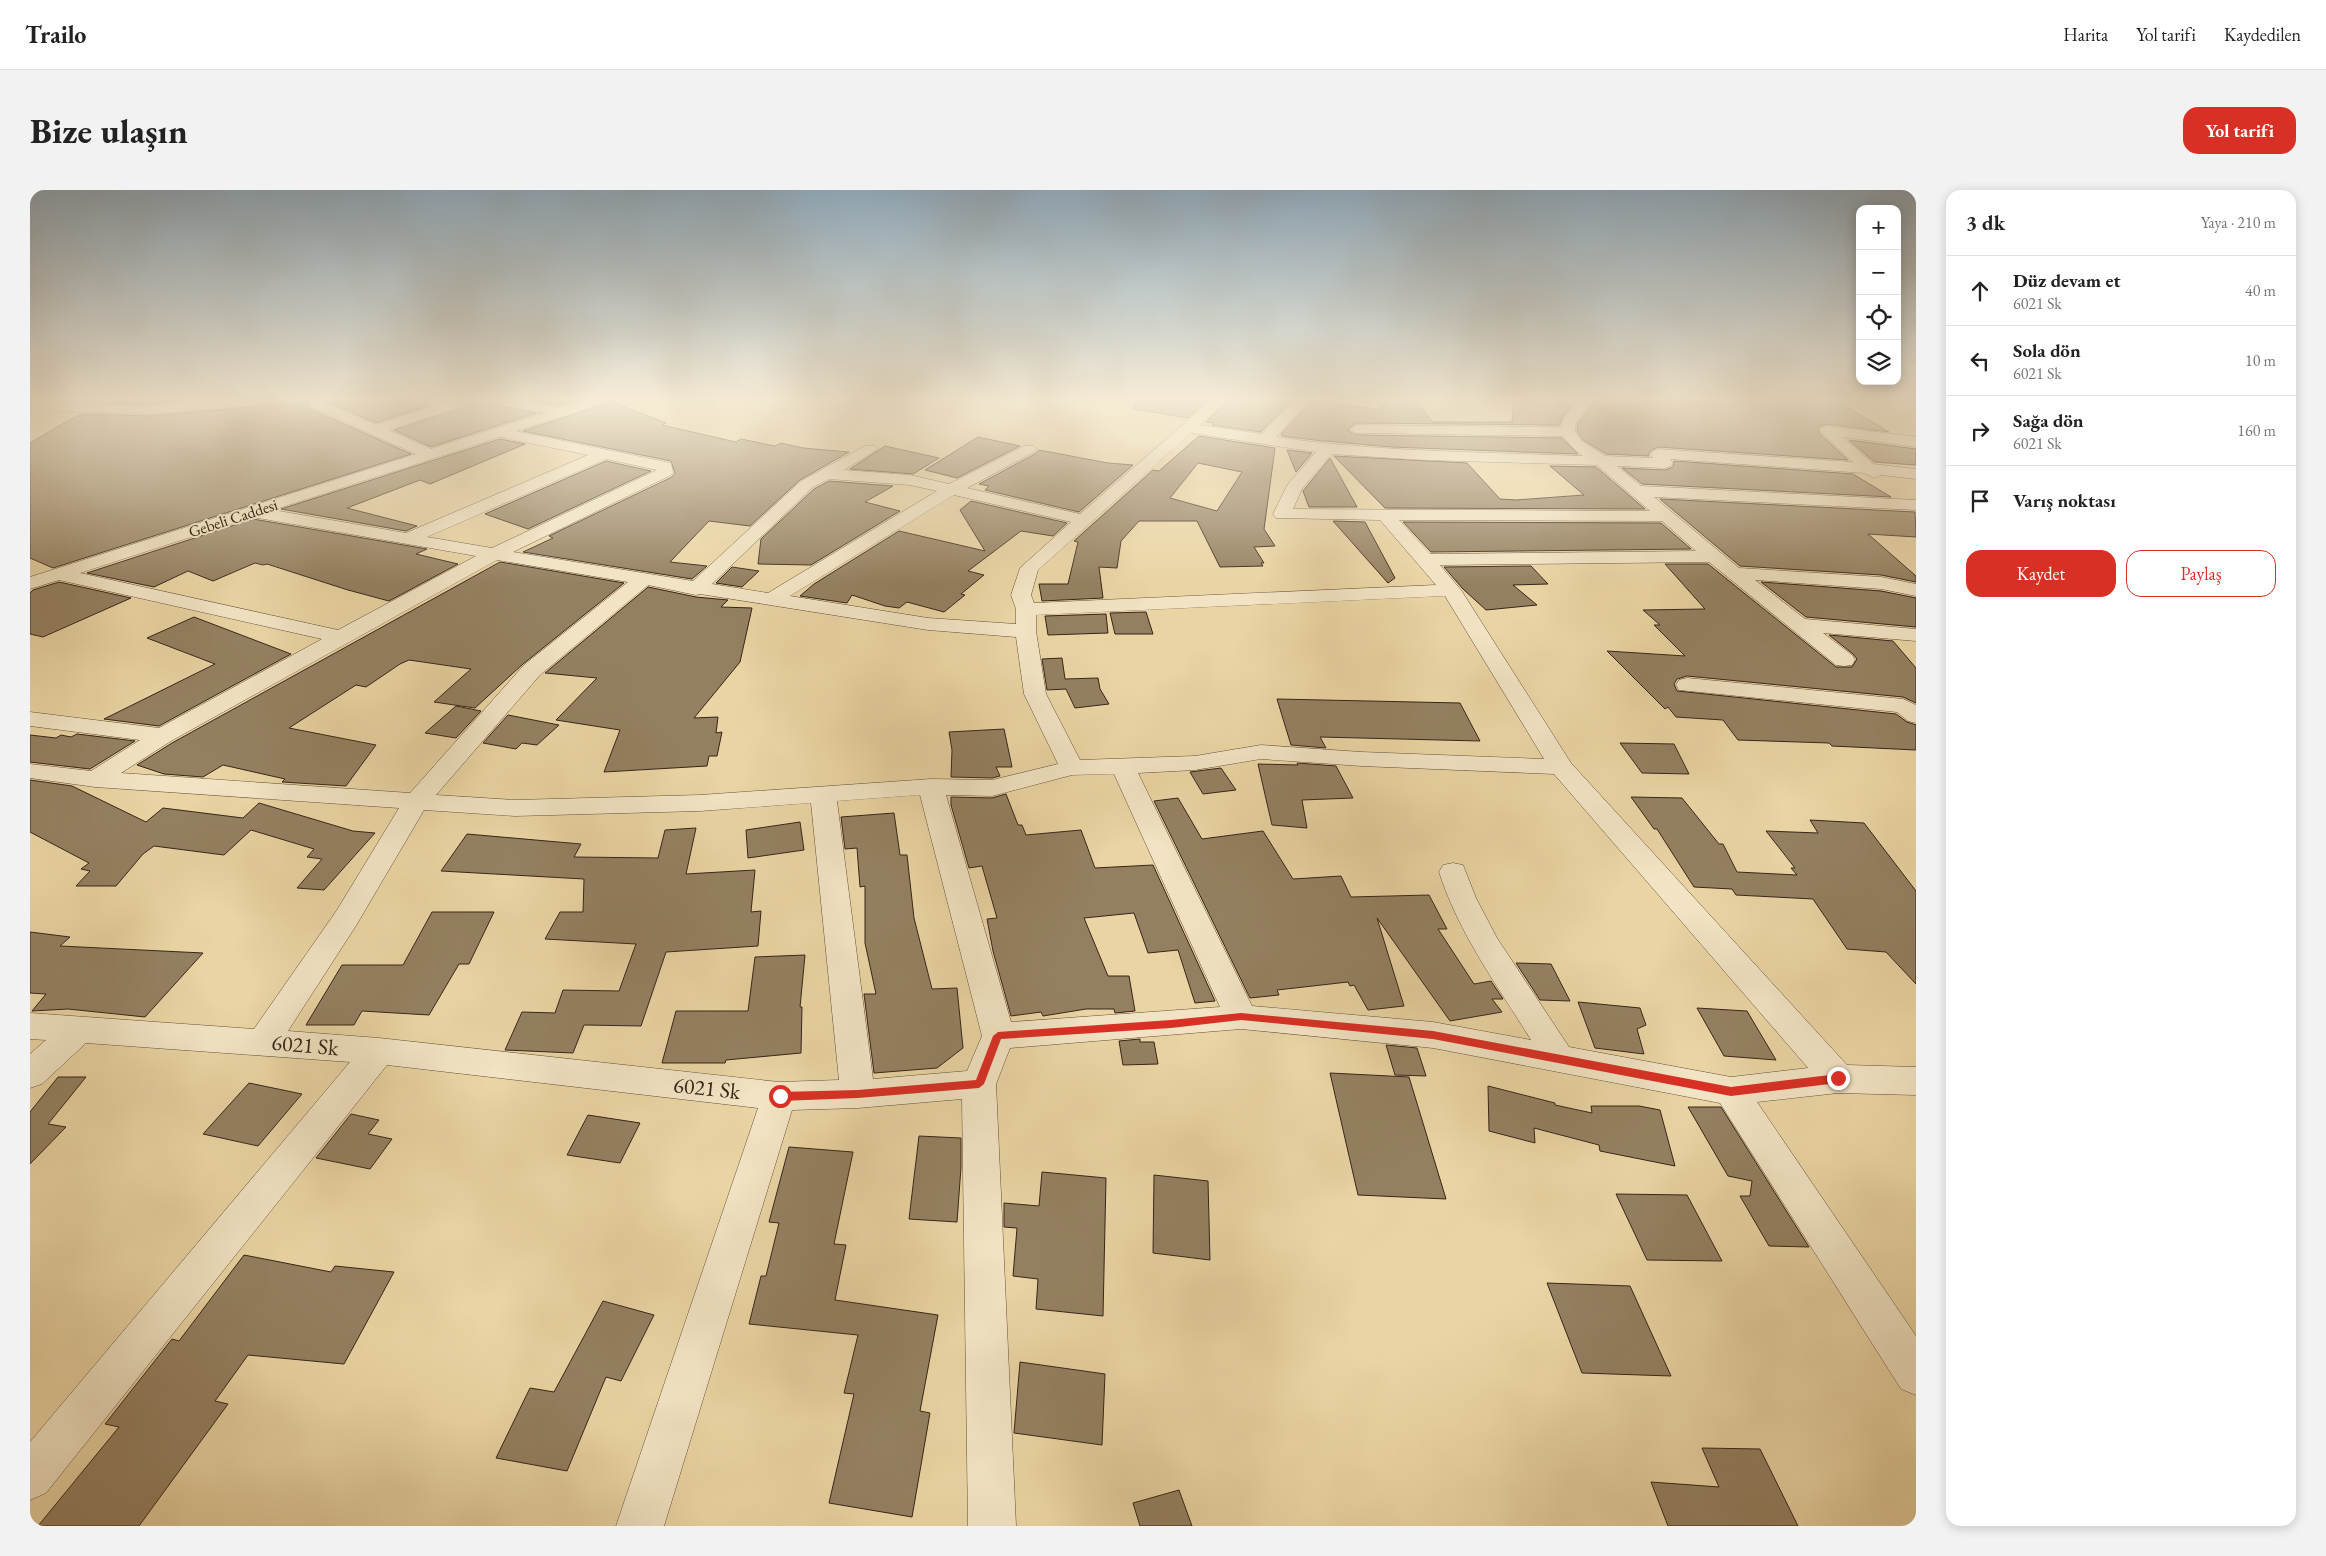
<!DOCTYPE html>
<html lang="tr">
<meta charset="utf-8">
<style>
body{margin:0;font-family:"EB Garamond",serif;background:#f2f2f2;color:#222}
.controls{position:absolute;right:15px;top:15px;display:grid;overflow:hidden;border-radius:10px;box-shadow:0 2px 12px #0003}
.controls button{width:45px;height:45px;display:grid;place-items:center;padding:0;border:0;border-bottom:1px solid #e0e0e0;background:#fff;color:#222;font:25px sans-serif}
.stop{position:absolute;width:15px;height:15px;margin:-11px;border:4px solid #d93025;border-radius:50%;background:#fff}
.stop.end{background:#d93025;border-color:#fff;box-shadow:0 1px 5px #0008}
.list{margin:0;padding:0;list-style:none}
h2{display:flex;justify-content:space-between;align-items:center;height:65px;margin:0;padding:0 20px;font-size:21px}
h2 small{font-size:16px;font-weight:400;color:#767676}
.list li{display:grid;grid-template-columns:32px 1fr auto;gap:15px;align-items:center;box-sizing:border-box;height:70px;padding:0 20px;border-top:1px solid #e0e0e0}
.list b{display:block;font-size:19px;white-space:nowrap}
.list p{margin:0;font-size:16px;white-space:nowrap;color:#767676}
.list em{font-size:16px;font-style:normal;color:#767676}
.actions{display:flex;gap:10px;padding:15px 20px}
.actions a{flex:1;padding:11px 0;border:1px solid #d93025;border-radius:15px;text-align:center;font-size:18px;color:#d93025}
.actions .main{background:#d93025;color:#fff}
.icon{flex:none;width:28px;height:28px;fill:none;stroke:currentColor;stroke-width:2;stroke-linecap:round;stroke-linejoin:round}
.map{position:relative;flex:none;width:1886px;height:1336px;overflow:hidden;border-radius:15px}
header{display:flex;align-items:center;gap:30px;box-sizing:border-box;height:70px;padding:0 25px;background:#fff;border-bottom:1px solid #e0e0e0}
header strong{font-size:24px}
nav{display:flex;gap:28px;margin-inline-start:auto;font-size:18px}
.intro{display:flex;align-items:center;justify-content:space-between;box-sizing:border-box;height:120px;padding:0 30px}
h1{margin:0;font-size:35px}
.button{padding:12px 22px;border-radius:15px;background:#d93025;color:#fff;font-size:18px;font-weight:700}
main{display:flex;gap:30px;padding:0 30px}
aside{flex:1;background:#fff;border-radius:15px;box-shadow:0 2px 12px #0003}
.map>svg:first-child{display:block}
</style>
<header>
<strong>Trailo</strong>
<nav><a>Harita</a><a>Yol tarifi</a><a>Kaydedilen</a></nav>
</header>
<div class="intro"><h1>Bize ulaşın</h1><a class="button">Yol tarifi</a></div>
<main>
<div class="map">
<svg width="1886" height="1336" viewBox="0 0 1886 1336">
<rect width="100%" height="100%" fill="#ead4a3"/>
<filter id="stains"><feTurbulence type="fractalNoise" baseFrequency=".004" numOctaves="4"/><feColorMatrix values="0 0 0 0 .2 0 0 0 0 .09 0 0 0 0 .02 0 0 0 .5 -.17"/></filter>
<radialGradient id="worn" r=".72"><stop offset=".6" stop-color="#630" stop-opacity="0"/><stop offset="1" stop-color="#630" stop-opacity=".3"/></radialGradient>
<g fill="#948061" stroke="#362419" fill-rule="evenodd">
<polygon points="90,207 196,207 119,214 77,213"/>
<polygon points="274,207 304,207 304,213 323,208 330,211 344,207 371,207 398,216 346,233 292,209 281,209 277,213 280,219 381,264 23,378 0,368 0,253 41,229 53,224 119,226 265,213"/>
<polygon points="484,207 557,207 529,216"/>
<polygon points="1105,207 1182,207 1158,228 1104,219"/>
<polygon points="1202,207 1265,207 1231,242 1182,235 1184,233 1176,232"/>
<polygon points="1484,207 1549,207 1533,227 1529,235 1326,233 1317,240 1326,245 1532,248 1548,264 1361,257 1284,250 1252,246 1251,244 1283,210 1353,220 1349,214 1388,214 1403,232 1482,232"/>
<polygon points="1568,207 1621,207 1673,212 1674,207 1704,207 1723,210 1731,208 1814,215 1859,242 1797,234 1790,236 1788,239 1790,244 1818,270 1628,257 1622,260 1618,264 1619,266 1576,264 1553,250 1547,241 1548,233"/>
<polygon points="450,212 506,223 401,257 364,240"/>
<polygon points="582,212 636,233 632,235 706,252 711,249 745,256 751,253 773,258 819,262 770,290 720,336 679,331 640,372 677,376 662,389 493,362 523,348 519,346 642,287 645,283 641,271 493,241"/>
<path d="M 1169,246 L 1245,258 L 1234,339 L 1245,356 L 1224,357 L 1234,373 L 1231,373 L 1233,376 L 1190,377 L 1167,331 L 1109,331 L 1091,351 L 1087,378 L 1069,377 L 1073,408 L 1012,411 L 1009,394 L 1038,394 L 1048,352 L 1044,351 L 1123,280 L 1129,281 ZM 1168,273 L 1212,282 L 1187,321 L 1140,308 Z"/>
<polygon points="948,247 990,256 927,288 895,280"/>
<polygon points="470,249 495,254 400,294 390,290 317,318 387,336 376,341 251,319"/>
<polygon points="1819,250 1886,259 1886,275 1844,272"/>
<polygon points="855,256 909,268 883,284 820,279"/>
<polygon points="1009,260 1078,273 1103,275 1049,322 955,300 959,296 949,294 1005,264"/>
<polygon points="1257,260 1282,263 1266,282"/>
<polygon points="1304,266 1437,273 1470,309 1486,310 1554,305 1520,276 1566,277 1615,319 1355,318"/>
<polygon points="1300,268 1327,317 1279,317 1273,301"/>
<polygon points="576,271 621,281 498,339 455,324"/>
<polygon points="1644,271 1823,284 1861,307 1612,294 1592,278 1635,280 1643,277"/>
<polygon points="799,291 863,296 835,312 870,321 781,375 728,374 731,349 784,299"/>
<polygon points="1630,309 1885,322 1886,347 1838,344 1886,386 1886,392 1851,385 1710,376"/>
<polygon points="941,311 1037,333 1023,346 991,341 938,381 954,385 931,404 935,405 914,422 877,412 869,418 855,416 822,405 817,413 770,406 784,394 869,341 955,361 930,320"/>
<polygon points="223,329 397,359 386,364 428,374 359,411 318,400 237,374 233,375 225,373 183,391 158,381 124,397 57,383"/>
<polygon points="1303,331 1335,332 1365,388 1358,393"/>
<polygon points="1373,332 1631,333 1661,359 1401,362"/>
<polygon points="470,372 594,393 493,474 445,518 404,512 441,479 379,470 370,474 336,497 326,495 259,538 346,555 316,596 252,592 255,589 193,575 173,587 134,584 107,575 142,553"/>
<polygon points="1635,374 1678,374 1806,477 1822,477 1827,469 1823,464 1799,445 1863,451 1886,478 1886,513 1873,507 1657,486 1647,489 1644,494 1647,501 1866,524 1877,532 1886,535 1886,560 1802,556 1799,553 1708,550 1693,530 1646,527 1638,517 1635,519 1577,461 1655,466 1624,435 1630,435 1613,420 1675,419"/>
<polygon points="1501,376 1518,394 1483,395 1507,415 1456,420 1433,399 1414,377"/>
<polygon points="702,377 729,381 712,397 686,393"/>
<polygon points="29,392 101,408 13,447 0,444 0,403 3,400"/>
<polygon points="1731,392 1851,401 1886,408 1886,437 1776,427"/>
<polygon points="618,397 666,407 698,410 691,417 722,418 710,472 664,528 688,527 686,543 692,542 687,566 679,566 677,576 574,582 590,540 526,530 567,488 515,483"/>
<polygon points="1116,422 1123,444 1085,444 1080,423"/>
<polygon points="1076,424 1078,443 1018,445 1015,426"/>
<polygon points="164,427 261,464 129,536 74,529 185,474 117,448"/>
<polygon points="1032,468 1035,489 1068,488 1070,499 1079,514 1045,518 1036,499 1017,500 1012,469"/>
<polygon points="1247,509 1430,513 1450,551 1290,547 1296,558 1261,555"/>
<polygon points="426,516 451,521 426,548 395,543"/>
<polygon points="478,525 529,535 507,555 492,553 486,559 453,553"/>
<polygon points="974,539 982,577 966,577 970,586 962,588 921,587 922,560 919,542"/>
<polygon points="47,544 105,551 60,579 0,572 0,545 26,548 31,545 41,547"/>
<polygon points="1590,553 1644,554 1659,584 1612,583"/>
<polygon points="1267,573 1306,576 1323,608 1272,610 1277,638 1242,635 1228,574 1268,575"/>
<polygon points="1191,578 1206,600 1173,604 1160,582"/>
<polygon points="0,590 42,596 116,632 133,618 213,628 229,613 323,641 345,643 294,700 267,698 292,669 277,667 284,659 221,640 194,665 124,656 113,664 86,696 46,696 60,681 51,679 59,673 0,642"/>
<polygon points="976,604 988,635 992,635 996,645 1051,640 1065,678 1123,675 1185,811 1165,813 1148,760 1118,763 1104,723 1054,728 1078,786 1099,786 1105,821 1085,823 1084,819 1056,819 1013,826 1011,822 981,826 963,761 957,729 967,728 952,676 939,678 921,615 921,607 962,608"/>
<polygon points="1601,607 1652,608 1689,654 1693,654 1707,682 1767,685 1761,678 1765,678 1736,641 1788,643 1780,630 1834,633 1886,701 1886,794 1856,762 1817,759 1783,709 1706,705 1702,699 1664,697 1627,639 1624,639"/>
<polygon points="1148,608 1172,649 1233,641 1263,689 1311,686 1321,707 1399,705 1417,739 1408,739 1444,794 1461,791 1473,809 1462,809 1472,822 1420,831 1347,728 1374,816 1338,820 1324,795 1320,796 1318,792 1247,800 1249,805 1220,808 1124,611"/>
<polygon points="864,623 870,665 877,665 884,728 902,799 927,798 933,858 907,878 844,883 834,804 846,804 835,753 835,696 830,697 827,658 815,659 811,627"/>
<polygon points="770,632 774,660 718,668 716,640"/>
<polygon points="666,638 656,684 725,680 721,722 731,721 728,756 636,762 611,836 554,835 543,863 475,860 492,822 525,823 533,800 589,801 606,754 515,749 530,722 553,722 554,689 411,681 437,644 551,654 544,667 628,668 635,640"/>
<polygon points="402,722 464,722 439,774 429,774 399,825 332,821 324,835 276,835 312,775 373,775"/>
<polygon points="0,742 40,747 30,756 173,763 115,827 38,819 2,821 16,804 0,803"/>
<polygon points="775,765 770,817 772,817 771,863 696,870 695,873 632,873 646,821 718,821 725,767"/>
<polygon points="1486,773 1521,774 1540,811 1510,810"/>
<polygon points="1548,812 1610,818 1616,835 1607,839 1614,864 1565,858"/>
<polygon points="1667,818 1717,821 1746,870 1694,866"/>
<polygon points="1110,849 1110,852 1124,852 1128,874 1093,875 1089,851"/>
<polygon points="1356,855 1387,858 1396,886 1365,885"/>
<polygon points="1300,883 1379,887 1416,1009 1328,1005"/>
<polygon points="28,887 56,887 18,934 36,937 0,974 0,922"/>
<polygon points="219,893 272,904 228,956 173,944"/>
<polygon points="1458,896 1525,913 1525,915 1562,923 1561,916 1609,916 1630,920 1645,976 1570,961 1569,955 1504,938 1505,953 1459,941"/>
<polygon points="1658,917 1691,917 1779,1057 1739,1056 1710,1006 1720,1006 1722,991 1698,986"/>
<polygon points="321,924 349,930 338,944 362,949 340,979 286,968"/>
<polygon points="558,925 610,933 590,973 537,965"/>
<polygon points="889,946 931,948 931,977 927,1032 879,1029"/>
<polygon points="759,957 823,962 804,1054 816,1055 805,1110 908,1125 890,1221 900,1223 882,1327 799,1313 824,1204 814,1203 828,1145 719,1134 731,1086 736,1086 749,1033 739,1032"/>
<polygon points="1012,982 1076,988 1073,1126 1006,1119 1008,1089 983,1086 987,1038 974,1037 974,1013 1009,1016"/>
<polygon points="1124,985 1178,991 1180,1070 1123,1063"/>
<polygon points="1586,1004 1657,1005 1692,1071 1617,1070"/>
<polygon points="214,1065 301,1082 305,1076 364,1082 314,1174 218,1165 185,1211 198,1214 109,1336 8,1336 89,1237 75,1234 142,1149 149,1151"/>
<polygon points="1517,1093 1600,1096 1641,1186 1552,1183"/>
<polygon points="573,1111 624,1125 591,1191 576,1187 537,1281 466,1268 500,1198 524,1202"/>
<polygon points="990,1172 1075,1184 1072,1255 984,1243"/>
<polygon points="1672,1258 1730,1259 1768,1336 1638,1336 1621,1292 1689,1297"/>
<polygon points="1149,1300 1162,1336 1110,1336 1103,1313"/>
</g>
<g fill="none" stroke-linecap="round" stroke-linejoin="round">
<defs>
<g id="minor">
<polygon points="217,207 272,207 265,211 119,224 0,220 0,212 119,216"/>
<path d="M 432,207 L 474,207 L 529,218 L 564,207 L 585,207 L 583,210 L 486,241 L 641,273 L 643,282 L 641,285 L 483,362 L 663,391 L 771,291 L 835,256 L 845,256 L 848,259 L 814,280 L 880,285 L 919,294 L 994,256 L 1004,256 L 1007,259 L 1004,262 L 937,298 L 1050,324 L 1185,207 L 1200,207 L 1170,235 L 1232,244 L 1268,207 L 1283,207 L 1246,247 C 1348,262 1451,262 1553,266 L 1542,257 L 1533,246 L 1326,243 L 1319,239 L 1326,235 L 1530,237 L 1534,228 L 1552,207 L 1566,207 L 1546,232 L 1545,242 L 1552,251 L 1575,266 L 1623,268 L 1620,264 L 1623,261 L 1628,259 L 1823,272 L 1792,243 L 1790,240 L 1792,237 L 1797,236 L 1886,247 L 1886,257 L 1813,247 L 1843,274 L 1886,279 L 1886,289 L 1851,285 L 1844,288 L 1834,283 L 1640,269 L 1643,273 L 1641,276 L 1635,278 L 1587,276 L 1611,296 L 1886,310 L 1886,320 L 1624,307 L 1709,378 L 1851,387 L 1886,394 L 1886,406 L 1851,399 L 1725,390 L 1775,429 L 1886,439 L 1886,451 L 1793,443 L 1822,465 L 1825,470 L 1822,475 L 1814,476 L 1806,475 L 1679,372 L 1410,375 L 1431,400 L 1541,573 L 1817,875 L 1886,877 L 1886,905 L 1808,903 L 1727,912 L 1886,1146 L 1886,1205 L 1871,1199 L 1690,913 L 1403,858 L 1211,839 L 980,858 L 966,894 L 986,1336 L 938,1336 L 932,909 L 828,918 L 762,920 L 634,1336 L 586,1336 L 728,918 L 357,875 L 16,1303 L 0,1310 L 0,1252 L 320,872 L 56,853 L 12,894 L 0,898 L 0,864 L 16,850 L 0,849 L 0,823 L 224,839 L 307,720 L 369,618 L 65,597 L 0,588 L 0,574 L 61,581 L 110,550 L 0,536 L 0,522 L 129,538 L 292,449 L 29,390 L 0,399 L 0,387 L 386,264 L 281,217 L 279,214 L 281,211 L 291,211 L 346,235 ZM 450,210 L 513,223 L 401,259 L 359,240 ZM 1161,243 L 1286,262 L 1258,294 L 1243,324 L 1246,328 L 1350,330 L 1406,395 L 1004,413 L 1001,405 L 1008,380 ZM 470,247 L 558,265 L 376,343 L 243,320 ZM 1301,264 L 1394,270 L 1567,275 L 1620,321 L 1263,319 L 1272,299 ZM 576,269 L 627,280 L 462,358 L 397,347 ZM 799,289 L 880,295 L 907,301 L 738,403 L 682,394 L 783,297 ZM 924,305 L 1041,332 L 990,378 L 981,405 L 986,419 L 986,434 L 898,428 L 760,406 ZM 223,327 L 228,328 L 446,366 L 308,440 L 50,383 ZM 1369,330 L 1632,331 L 1666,361 L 1400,364 ZM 467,370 L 598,392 L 494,475 L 380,603 L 91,583 L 141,551 ZM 618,395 L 666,405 L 670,404 L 898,440 L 986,447 L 994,504 L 1028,574 L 962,590 L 901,589 L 670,605 L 485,610 L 406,605 L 510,485 ZM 1415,406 L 1514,569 L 1331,562 L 1231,555 L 1165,566 L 1050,570 L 1016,504 L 1006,441 L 1006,425 ZM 1231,569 L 1331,576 L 1524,584 L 1778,878 L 1701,887 L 1539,857 L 1467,748 L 1446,708 L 1433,675 L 1423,673 L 1413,675 L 1409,682 C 1429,744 1467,795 1501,850 L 1403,832 L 1222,816 L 1108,583 L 1165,580 ZM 1084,584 L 1190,817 L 981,832 L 916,605 L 962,606 L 1042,585 ZM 890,605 L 952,846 L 937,881 L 843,889 L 807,611 ZM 781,613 L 809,890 L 749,892 L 349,848 L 258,841 L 327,734 L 394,620 L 485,626 L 670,621 Z"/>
<polygon points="1657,488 1873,509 1886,515 1886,533 1878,531 1867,522 1649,500 1646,495 1649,490"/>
</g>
</defs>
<use href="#minor" stroke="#63503c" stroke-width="1"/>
<use href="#minor" fill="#f1e3c3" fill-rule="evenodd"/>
</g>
<linearGradient id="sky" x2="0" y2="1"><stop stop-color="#90a9ba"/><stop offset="0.53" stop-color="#f6ecd6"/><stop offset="1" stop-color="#f6ecd6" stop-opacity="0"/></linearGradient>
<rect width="1886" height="394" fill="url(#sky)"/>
<polygon fill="#d93025" points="1211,823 1403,841 1701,897 1808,884 1813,888 1808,893 1701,906 1403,849 1211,830 1141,838 971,849 954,894 949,898 828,908 750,911 744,906 750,902 828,900 946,890 963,846 968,842 1141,830"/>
<g text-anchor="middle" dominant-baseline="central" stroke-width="4" stroke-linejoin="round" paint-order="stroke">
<g font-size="16" fill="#362419" stroke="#f1e3c3">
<text transform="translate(203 328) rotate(-18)">Gebeli Caddesi</text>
</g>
<g font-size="22" fill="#362419" stroke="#f1e3c3">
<text transform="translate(275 855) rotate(5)">6021 Sk</text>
<text transform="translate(677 898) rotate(6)">6021 Sk</text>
</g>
</g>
<rect width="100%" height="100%" filter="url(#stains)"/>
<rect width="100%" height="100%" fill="url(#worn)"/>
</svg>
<div class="controls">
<button>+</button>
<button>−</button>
<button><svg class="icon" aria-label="locate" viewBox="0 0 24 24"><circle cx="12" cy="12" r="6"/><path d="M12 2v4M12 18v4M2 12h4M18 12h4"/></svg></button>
<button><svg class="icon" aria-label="layers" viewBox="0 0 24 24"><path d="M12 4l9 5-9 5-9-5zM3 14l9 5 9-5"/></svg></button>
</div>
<div class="stop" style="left:750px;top:906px"></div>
<div class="stop end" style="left:1808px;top:888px"></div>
</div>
<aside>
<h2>3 dk<small>Yaya · 210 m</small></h2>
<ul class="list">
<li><svg class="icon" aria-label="ahead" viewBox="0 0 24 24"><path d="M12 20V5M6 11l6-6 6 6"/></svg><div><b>Düz devam et</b><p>6021 Sk</p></div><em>40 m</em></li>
<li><svg class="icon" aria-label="left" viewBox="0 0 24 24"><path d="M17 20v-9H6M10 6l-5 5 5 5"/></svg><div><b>Sola dön</b><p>6021 Sk</p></div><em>10 m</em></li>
<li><svg class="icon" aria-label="right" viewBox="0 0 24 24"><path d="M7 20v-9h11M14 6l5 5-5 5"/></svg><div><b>Sağa dön</b><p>6021 Sk</p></div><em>160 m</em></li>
<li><svg class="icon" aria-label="arrive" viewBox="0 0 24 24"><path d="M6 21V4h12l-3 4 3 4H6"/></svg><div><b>Varış noktası</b></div></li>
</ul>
<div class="actions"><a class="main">Kaydet</a><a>Paylaş</a></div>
</aside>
</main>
